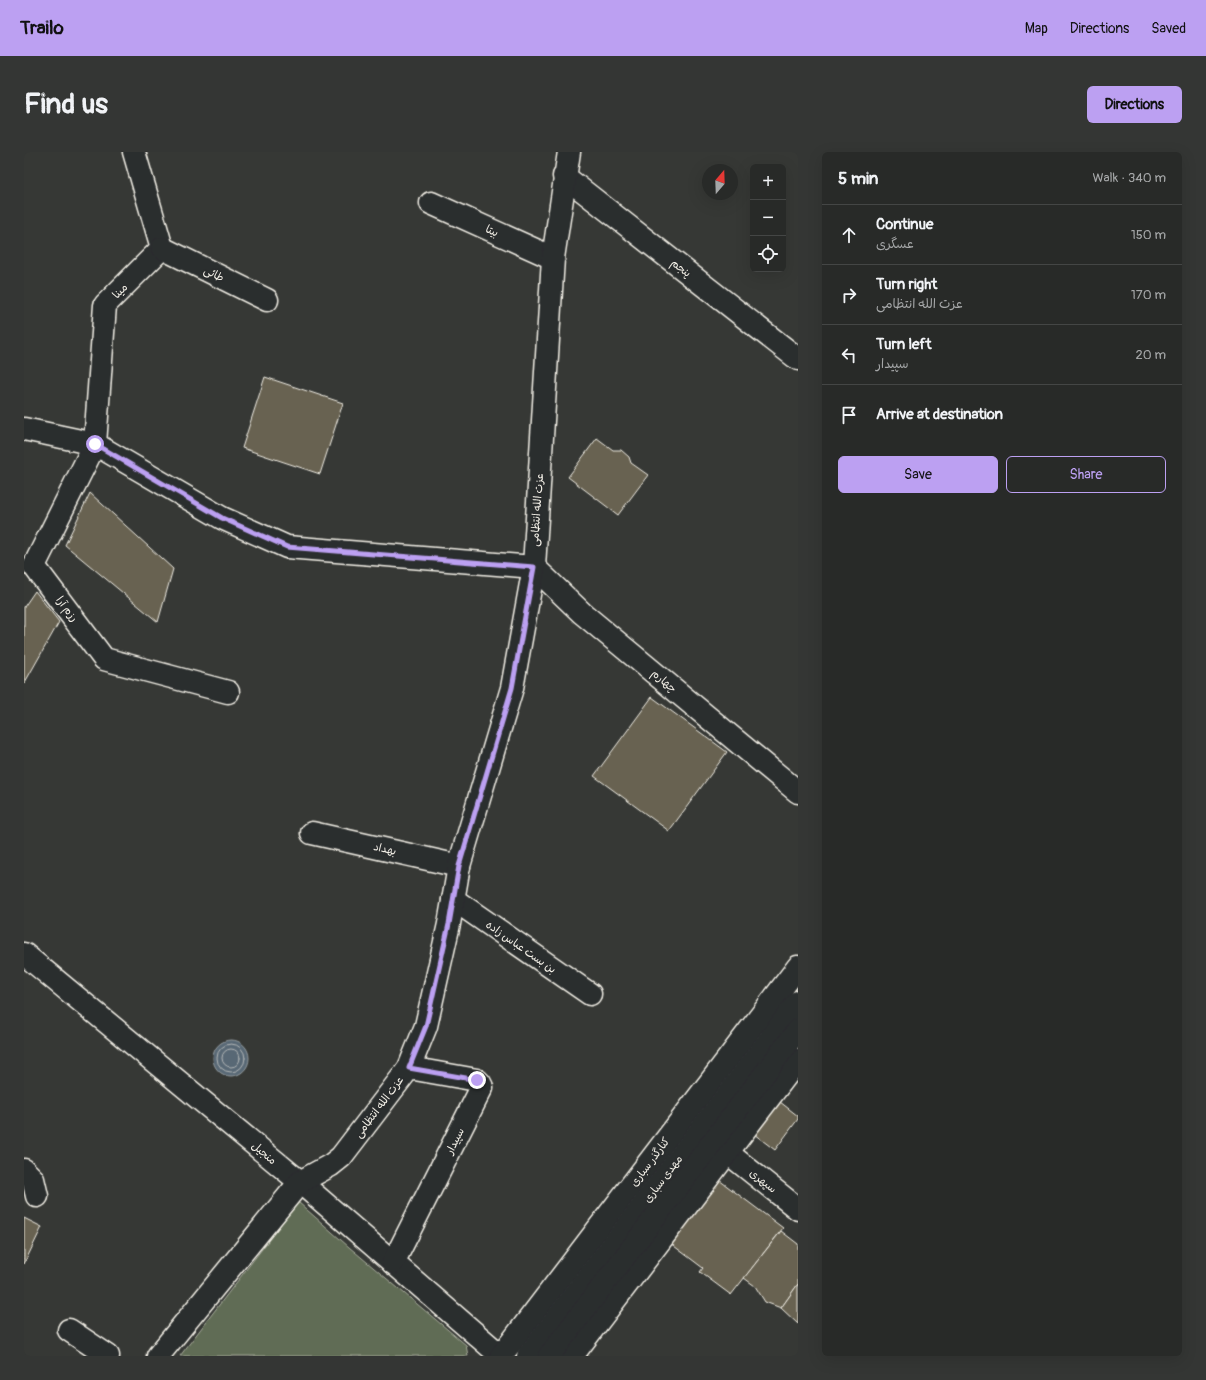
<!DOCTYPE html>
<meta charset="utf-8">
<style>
body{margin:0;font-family:Pangolin,"Playpen Sans Arabic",sans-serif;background:#343634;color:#f1f3f6}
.controls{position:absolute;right:12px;top:12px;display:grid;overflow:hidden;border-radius:6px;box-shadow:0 4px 16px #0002}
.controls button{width:36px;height:36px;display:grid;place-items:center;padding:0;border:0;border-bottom:1px solid #444645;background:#282a28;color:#f1f3f6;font:20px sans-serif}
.compass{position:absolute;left:678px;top:12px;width:36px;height:36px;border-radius:50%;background:#282a28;box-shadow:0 4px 16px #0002;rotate:19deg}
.stop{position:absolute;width:12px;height:12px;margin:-9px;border:3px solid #bca0f2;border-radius:50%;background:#fff}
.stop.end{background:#bca0f2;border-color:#fff;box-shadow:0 1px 4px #0008}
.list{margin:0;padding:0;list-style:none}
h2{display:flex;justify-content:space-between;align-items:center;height:52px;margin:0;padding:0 16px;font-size:17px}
h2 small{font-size:13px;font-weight:400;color:#a5a7a8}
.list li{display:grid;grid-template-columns:26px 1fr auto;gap:12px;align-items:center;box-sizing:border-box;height:60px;padding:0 16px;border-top:1px solid #444645}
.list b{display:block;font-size:15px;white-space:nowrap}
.list p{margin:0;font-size:13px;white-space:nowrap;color:#a5a7a8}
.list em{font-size:13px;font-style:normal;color:#a5a7a8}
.actions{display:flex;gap:8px;padding:12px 16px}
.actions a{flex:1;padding:9px 0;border:1px solid #bca0f2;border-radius:6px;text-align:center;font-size:14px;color:#bca0f2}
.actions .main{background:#bca0f2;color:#111}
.icon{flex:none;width:22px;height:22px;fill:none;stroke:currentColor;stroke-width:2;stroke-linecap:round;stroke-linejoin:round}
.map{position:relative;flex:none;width:774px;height:1204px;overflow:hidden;border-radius:6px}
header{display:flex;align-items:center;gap:24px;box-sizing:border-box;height:56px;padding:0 20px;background:#bca0f2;color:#111}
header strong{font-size:19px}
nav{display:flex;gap:22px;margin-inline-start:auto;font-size:14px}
.intro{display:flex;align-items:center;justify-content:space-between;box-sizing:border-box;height:96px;padding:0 24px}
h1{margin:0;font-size:28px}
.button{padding:10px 18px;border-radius:6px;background:#bca0f2;color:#111;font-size:14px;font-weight:700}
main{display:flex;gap:24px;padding:0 24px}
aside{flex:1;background:#282a28;border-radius:6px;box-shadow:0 4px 16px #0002}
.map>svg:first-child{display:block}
</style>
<header>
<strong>Trailo</strong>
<nav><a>Map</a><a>Directions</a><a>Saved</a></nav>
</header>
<div class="intro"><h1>Find us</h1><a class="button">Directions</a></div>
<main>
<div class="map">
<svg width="774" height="1204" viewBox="0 0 774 1204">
<rect width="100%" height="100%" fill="#363835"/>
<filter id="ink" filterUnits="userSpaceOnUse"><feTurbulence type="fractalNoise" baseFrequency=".025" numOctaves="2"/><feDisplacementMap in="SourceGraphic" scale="8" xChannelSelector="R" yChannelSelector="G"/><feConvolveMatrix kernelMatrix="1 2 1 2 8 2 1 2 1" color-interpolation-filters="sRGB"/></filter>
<g filter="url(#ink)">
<polygon fill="#606c54" stroke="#aaae9e" points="274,1050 325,1095 442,1193 444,1204 156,1204"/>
<circle fill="#586774" stroke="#969ea2" cx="207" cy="906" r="18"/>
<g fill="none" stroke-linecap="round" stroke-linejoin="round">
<g stroke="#b6baba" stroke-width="1">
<circle cx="207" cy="906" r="14"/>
<circle cx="207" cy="906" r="9"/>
</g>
</g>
<g fill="#686251" stroke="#f4f1e8">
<polygon points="241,225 319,251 296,322 218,296"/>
<polygon points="573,286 589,298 597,298 605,305 607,311 624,323 594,363 544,325"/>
<polygon points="66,341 149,417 134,470 41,393"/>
<polygon points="11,439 35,470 0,532 0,455"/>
<polygon points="628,545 703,600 645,679 570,624"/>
<polygon points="751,946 774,964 774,967 751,998 726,979"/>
<polygon points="695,1028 759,1076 707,1143 676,1120 679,1116 646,1091"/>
<polygon points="0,1066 18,1075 0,1112"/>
<polygon points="757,1079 774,1092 774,1132 757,1156 741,1150 731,1134 720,1126"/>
<polygon points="774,1132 774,1172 757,1156"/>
</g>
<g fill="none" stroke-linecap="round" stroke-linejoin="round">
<defs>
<g id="minor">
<polyline points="110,0 138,96 81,153 71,292 10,414 80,507 204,540"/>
<polyline points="540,24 774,207"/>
<polyline points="407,51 529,106"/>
<polyline points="138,96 243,148"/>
<polyline points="0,277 71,292 198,366 263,395 510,415 558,461 774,640"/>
<polyline points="288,681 435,714"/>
<polyline points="429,747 566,842"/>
<polyline points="0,802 276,1030 477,1204"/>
<polyline points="704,1001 774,1057"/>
<polyline points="0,1018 9,1027 13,1044"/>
<polyline points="369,1111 458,935 456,931 453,928 385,916"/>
<polyline points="45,1178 84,1204"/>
<polyline points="134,1204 276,1030 307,1013 317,1005 385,916 402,874 425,772 435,714 488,536 510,415 529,106 545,0"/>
</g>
<g id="secondary">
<polyline points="477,1204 774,815"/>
<polyline points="548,1204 774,908"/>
</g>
<g id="primary">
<polyline points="504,1204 774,850"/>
<polyline points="525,1204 774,878"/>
</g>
</defs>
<use href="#minor" stroke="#f4f1e8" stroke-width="25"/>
<use href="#secondary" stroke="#f4f1e8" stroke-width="25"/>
<use href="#primary" stroke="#f4f1e8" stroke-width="25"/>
<use href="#minor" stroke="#2a2d2e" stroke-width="22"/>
<use href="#secondary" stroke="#2a2d2e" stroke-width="22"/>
<use href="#primary" stroke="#2a2d2e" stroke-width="22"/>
</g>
</g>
<g fill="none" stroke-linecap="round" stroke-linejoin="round" filter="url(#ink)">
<polyline stroke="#bca0f2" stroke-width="5" points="71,292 198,366 263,395 510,415 488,536 435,714 425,772 402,874 385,916 453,928"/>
</g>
<g text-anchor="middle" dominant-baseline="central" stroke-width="4" stroke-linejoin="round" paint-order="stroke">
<g font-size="11" fill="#f4f1e8" stroke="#2a2d2e">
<text transform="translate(468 79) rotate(24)">بیتا</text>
<text transform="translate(657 116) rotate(38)">پنجم</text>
<text transform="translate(190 122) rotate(26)">طائی</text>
<text transform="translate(96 139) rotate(-46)">مینا</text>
<text transform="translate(513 358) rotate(-86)">عزت الله انتظامی</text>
<text transform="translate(43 457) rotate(53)">رزم آرا</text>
<text transform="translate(640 529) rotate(40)">چهارم</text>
<text transform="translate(361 697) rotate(13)">بهداد</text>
<text transform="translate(497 795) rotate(35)">بن بست عباس زاده</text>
<text transform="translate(355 955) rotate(-53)">عزت الله انتظامی</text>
<text transform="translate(431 989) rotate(-63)">سپیدار</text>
<text transform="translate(240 1001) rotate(40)">منجیل</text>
<text transform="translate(626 1010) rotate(-53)">کنارگذر سباری</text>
<text transform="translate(639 1027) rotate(-53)">مهدی سباری</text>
<text transform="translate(739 1029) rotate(38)">سپهری</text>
</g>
</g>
</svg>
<div class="controls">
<button>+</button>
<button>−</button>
<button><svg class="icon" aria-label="locate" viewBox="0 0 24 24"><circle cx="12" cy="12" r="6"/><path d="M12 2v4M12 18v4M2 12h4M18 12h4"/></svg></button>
</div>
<svg class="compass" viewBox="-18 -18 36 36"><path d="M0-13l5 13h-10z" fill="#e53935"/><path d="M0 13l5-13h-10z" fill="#a5a7a8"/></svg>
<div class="stop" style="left:71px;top:292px"></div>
<div class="stop end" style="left:453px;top:928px"></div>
</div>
<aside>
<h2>5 min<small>Walk · 340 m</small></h2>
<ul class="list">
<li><svg class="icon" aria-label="ahead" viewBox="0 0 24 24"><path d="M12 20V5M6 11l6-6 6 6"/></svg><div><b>Continue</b><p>عسگری</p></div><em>150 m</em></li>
<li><svg class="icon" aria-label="right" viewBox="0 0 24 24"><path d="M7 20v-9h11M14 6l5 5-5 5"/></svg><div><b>Turn right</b><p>عزت الله انتظامی</p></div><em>170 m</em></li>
<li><svg class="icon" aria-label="left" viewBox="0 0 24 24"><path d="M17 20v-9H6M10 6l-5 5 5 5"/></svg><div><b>Turn left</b><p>سپیدار</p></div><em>20 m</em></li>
<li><svg class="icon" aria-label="arrive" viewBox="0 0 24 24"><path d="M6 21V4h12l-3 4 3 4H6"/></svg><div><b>Arrive at destination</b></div></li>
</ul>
<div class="actions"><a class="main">Save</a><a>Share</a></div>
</aside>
</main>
